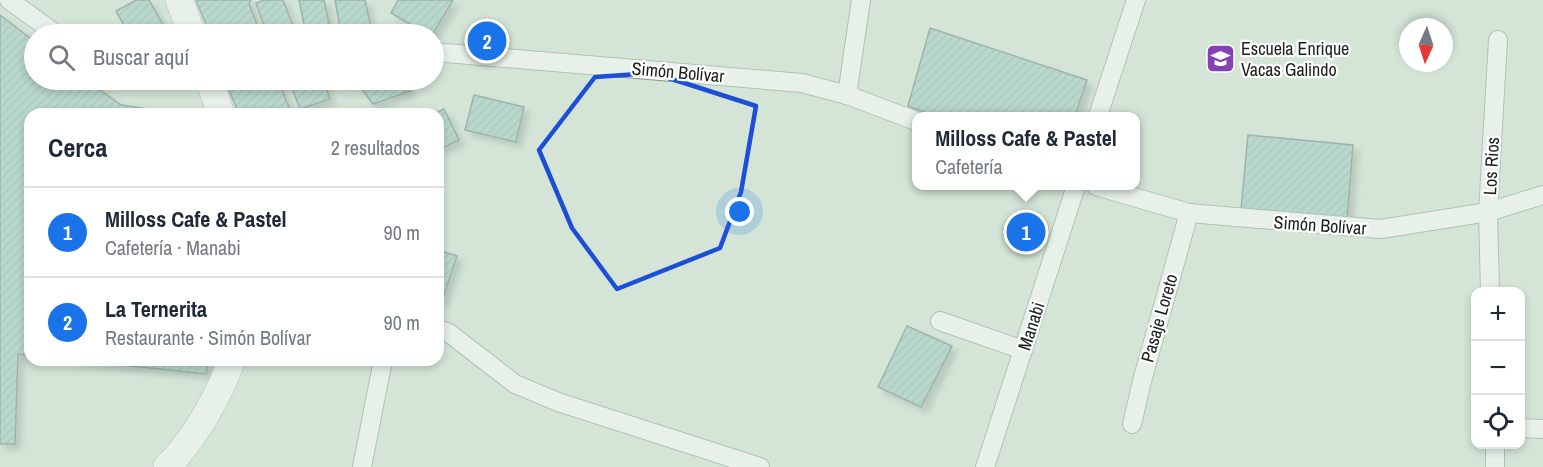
<!DOCTYPE html>
<html lang="es">
<meta charset="utf-8">
<style>
body{margin:0;font-family:"Archivo Narrow",sans-serif;background:#f2f2f3;color:#1f2937}
.controls{position:absolute;right:18px;bottom:18px;display:grid;overflow:hidden;border-radius:12px;box-shadow:0 3px 9px #0003}
.controls button{width:54px;height:54px;display:grid;place-items:center;padding:0;border:0;border-bottom:2px solid #e0e1e3;background:#fff;color:#1f2937;font:30px sans-serif}
.compass{position:absolute;left:1399px;top:18px;width:54px;height:54px;border-radius:50%;background:#fff;box-shadow:0 3px 9px #0003;rotate:183deg}
.you{position:absolute;left:740px;top:212px;width:21px;height:21px;margin:-15px;border:4px solid #fff;border-radius:50%;background:#1a73e8;box-shadow:0 0 0 9px #1a73e833}
.badge{display:grid;place-items:center;width:39px;height:39px;border-radius:50%;background:#1a73e8;color:#fff;font-size:20px;font-weight:700}
.pin{position:absolute;translate:-50% -50%;border:3px solid #fff;box-shadow:0 2px 6px #0006}
.popup{position:absolute;left:912px;top:112px;width:228px;height:78px;box-sizing:border-box;display:grid;place-content:center;border-radius:12px;background:#fff;filter:drop-shadow(0 2px 4px #0005);font-size:20px;white-space:nowrap;color:#747a83}
.popup b{font-size:22px;color:#1f2937}
.popup::after{content:'';position:absolute;left:50%;top:100%;margin-left:-12px;border:12px solid transparent;border-top-color:#fff}
.list{margin:0;padding:0;list-style:none}
h2{display:flex;justify-content:space-between;align-items:center;height:78px;margin:0;padding:0 24px;font-size:26px}
h2 small{font-size:20px;font-weight:400;color:#747a83}
.list li{display:grid;grid-template-columns:39px 1fr auto;gap:18px;align-items:center;box-sizing:border-box;height:90px;padding:0 24px;border-top:2px solid #e0e1e3}
.list b{display:block;font-size:22px;white-space:nowrap}
.list p{margin:0;font-size:20px;white-space:nowrap;color:#747a83}
.list em{font-size:20px;font-style:normal;color:#747a83}
.icon{flex:none;width:33px;height:33px;fill:none;stroke:currentColor;stroke-width:2;stroke-linecap:round;stroke-linejoin:round}
.map{position:relative;flex:none;width:1543px;height:467px;overflow:hidden}
.search{position:absolute;background:#fff;box-shadow:0 3px 9px #0003;left:24px;top:24px;width:420px;height:66px;display:flex;align-items:center;gap:15px;box-sizing:border-box;padding:0 21px;border-radius:33px;color:#747a83;font-size:22px}
.panel{position:absolute;background:#fff;box-shadow:0 3px 9px #0003;left:24px;top:108px;width:420px;height:258px;border-radius:18px}
.map>svg:first-child{display:block}
</style>
<div class="map">
<svg width="1543" height="467" viewBox="0 0 1543 467">
<defs>
<pattern id="building-hatch" width="6" height="6" patternUnits="userSpaceOnUse" patternTransform="scale(1.5)"><rect width="6" height="6" fill="#97c7bf"/><path d="M-1 1l2-2M0 6l6-6M5 7l2-2" fill="none" stroke="#82aaa4"/></pattern>
<filter id="shadow"><feDropShadow dx="5.5" dy="5.5" stdDeviation="3" flood-color="#0004"/></filter>
</defs>
<rect width="100%" height="100%" fill="#d4e5d8"/>
<g fill="url(#building-hatch)" stroke="#617672" stroke-width="1.5" filter="url(#shadow)">
<polygon points="136,0 149,0 168,34 129,34 116,11"/>
<polygon points="196,0 251,0 249,4 261,34 210,34"/>
<polygon points="265,0 283,0 296,34 267,34 256,3"/>
<polygon points="299,0 324,0 331,32 306,34"/>
<polygon points="335,0 365,0 371,28 341,34"/>
<polygon points="398,0 453,0 433,34 427,34 391,13"/>
<polygon points="0,15 34,41 34,80 86,80 121,105 182,114 30,114 30,355 18,354 15,444 0,444"/>
<polygon points="930,28 1087,80 1075,116 935,116 908,106"/>
<polygon points="240,80 278,80 291,113 239,114 227,85"/>
<polygon points="289,80 323,80 330,99 300,109"/>
<polygon points="355,80 406,80 410,91 373,104"/>
<polygon points="474,95 524,107 516,142 465,130"/>
<polygon points="444,109 459,140 438,150 438,114 434,114"/>
<polygon points="1248,135 1353,145 1347,220 1241,209"/>
<polygon points="438,250 457,256 441,304 438,303"/>
<polygon points="907,326 952,346 921,407 878,387"/>
<polygon points="74,360 209,360 206,374"/>
</g>
<g fill="none" stroke-linecap="round" stroke-linejoin="round">
<defs>
<g id="minor">
<polyline points="9,0 56,34"/>
<polyline points="434,52 802,83 847,95 916,121"/>
<polyline points="847,95 861,0"/>
<polyline points="1098,116 1136,0"/>
<polyline points="1096,186 1189,213 1381,229 1488,212 1543,195"/>
<polyline points="1490,292 1488,212 1498,40"/>
<polyline points="940,321 1023,350"/>
<polyline points="438,329 449,333 515,384 558,402 760,467"/>
<polyline points="1132,424 1142,381 1189,213"/>
<polyline points="1520,428 1543,429"/>
<polyline points="1495,444 1495,467"/>
<polyline points="362,467 383,360"/>
<polyline points="985,467 1076,186"/>
</g>
<g id="secondary">
<polyline points="179,0 192,34"/>
<polyline points="209,80 221,114"/>
<path d="M 167,467 C 196,437 217,399 232,360"/>
</g>
</defs>
<use href="#minor" stroke="#87968a" stroke-width="20"/>
<use href="#secondary" stroke="#87968a" stroke-width="28"/>
<use href="#minor" stroke="#fff" stroke-width="18"/>
<use href="#secondary" stroke="#fff" stroke-width="27"/>
</g>
<path d="M0 0H1543V467H0ZM 653,73 L 756,106 L 741,192 L 720,248 L 617,289 L 572,228 L 539,150 L 595,77 Z" fill="#d4e5d8" fill-opacity=".55" fill-rule="evenodd"/>
<path fill="none" stroke="#1d4ed8" stroke-width="4.5" stroke-linejoin="round" d="M 653,73 L 756,106 L 741,192 L 720,248 L 617,289 L 572,228 L 539,150 L 595,77 Z"/>
<defs>
<symbol id="school-square" viewBox="-11 -11 22 22"><rect x="-9" y="-9" width="18" height="18" rx="4" fill="#8641b4" stroke="#fff"/><path d="M0-5L7-2L0 1L-7-2ZM-4 1L0 2.5L4 1V4Q0 6-4 4Z" fill="#fff"/></symbol>
</defs>
<g fill-rule="evenodd">
<use href="#school-square" x="1204" y="42" width="33" height="33"/>
</g>
<g text-anchor="middle" dominant-baseline="central" stroke-width="4.5" stroke-linejoin="round" paint-order="stroke">
<g font-size="18" fill="#191f1b" stroke="#fff" text-anchor="start">
<text x="1241" y="48">Escuela Enrique<tspan x="1241" dy="21">Vacas Galindo</tspan></text>
</g>
<g font-size="18" fill="#191f1b" stroke="#fff">
<text transform="translate(678 72) rotate(5)">Simón Bolívar</text>
<text transform="translate(1491 166) rotate(-87)">Los Rios</text>
<text transform="translate(1320 225) rotate(4)">Simón Bolívar</text>
<text transform="translate(1159 318) rotate(-74)">Pasaje Loreto</text>
<text transform="translate(1031 326) rotate(-72)">Manabi</text>
</g>
</g>
</svg>
<div class="controls">
<button>+</button>
<button>−</button>
<button><svg class="icon" aria-label="locate" viewBox="0 0 24 24"><circle cx="12" cy="12" r="6"/><path d="M12 2v4M12 18v4M2 12h4M18 12h4"/></svg></button>
</div>
<svg class="compass" viewBox="-18 -18 36 36"><path d="M0-13l5 13h-10z" fill="#e53935"/><path d="M0 13l5-13h-10z" fill="#747a83"/></svg>
<div class="you"></div>
<div class="pin badge" style="left:1026px;top:232px">1</div>
<div class="popup"><b>Milloss Cafe &amp; Pastel</b>Cafetería</div>
<div class="pin badge" style="left:487px;top:41px">2</div>
<div class="search"><svg class="icon" aria-label="search" viewBox="0 0 24 24"><circle cx="10" cy="10" r="6"/><path d="M15 15l6 6"/></svg>Buscar aquí</div>
<section class="panel">
<h2>Cerca<small>2 resultados</small></h2>
<ul class="list">
<li><span class="badge">1</span><div><b>Milloss Cafe &amp; Pastel</b><p>Cafetería · Manabi</p></div><em>90 m</em></li>
<li><span class="badge">2</span><div><b>La Ternerita</b><p>Restaurante · Simón Bolívar</p></div><em>90 m</em></li>
</ul>
</section>
</div>
